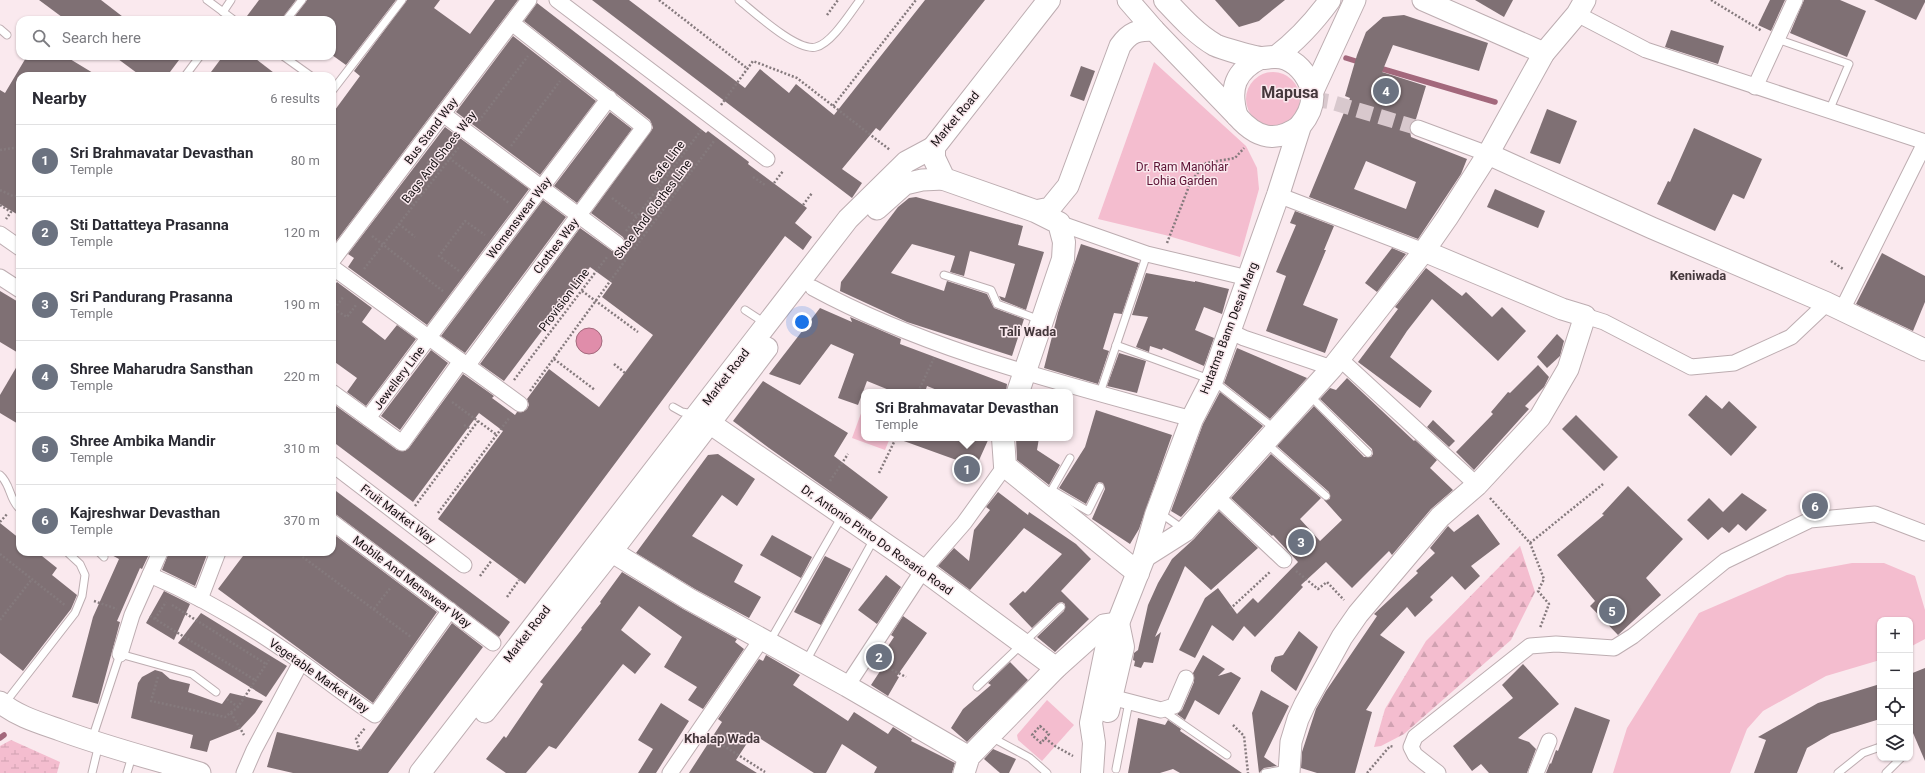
<!DOCTYPE html>
<meta charset="utf-8">
<style>
body{margin:0;font-family:Roboto,sans-serif;background:#f2f2f3;color:#2b2b33}
.controls{position:absolute;right:12px;bottom:12px;display:grid;overflow:hidden;border-radius:8px;box-shadow:0 1px 3px #0004}
.controls button{width:36px;height:36px;display:grid;place-items:center;padding:0;border:0;border-bottom:1px solid #e1e1e2;background:#fff;color:#2b2b33;font:20px sans-serif}
.you{position:absolute;left:802px;top:322px;width:14px;height:14px;margin:-10px;border:3px solid #fff;border-radius:50%;background:#1a73e8;box-shadow:0 0 0 6px #1a73e833}
.badge{display:grid;place-items:center;width:26px;height:26px;border-radius:50%;background:#23883d;color:#fff;font-size:13px;font-weight:700}
.pin{position:absolute;translate:-50% -50%;border:2px solid #fff;box-shadow:0 1px 4px #0006}
.popup{position:absolute;left:861px;top:389px;width:212px;height:52px;box-sizing:border-box;display:grid;place-content:center;border-radius:8px;background:#fff;filter:drop-shadow(0 1px 3px #0005);font-size:13px;white-space:nowrap;color:#7c7c81}
.popup b{font-size:15px;color:#2b2b33}
.popup::after{content:'';position:absolute;left:50%;top:100%;margin-left:-8px;border:8px solid transparent;border-top-color:#fff}
.list{margin:0;padding:0;list-style:none}
h2{display:flex;justify-content:space-between;align-items:center;height:52px;margin:0;padding:0 16px;font-size:17px}
h2 small{font-size:13px;font-weight:400;color:#7c7c81}
.list li{display:grid;grid-template-columns:26px 1fr auto;gap:12px;align-items:center;box-sizing:border-box;height:72px;padding:0 16px;border-top:1px solid #e1e1e2}
.list b{display:block;font-size:15px;white-space:nowrap}
.list p{margin:0;font-size:13px;white-space:nowrap;color:#7c7c81}
.list em{font-size:13px;font-style:normal;color:#7c7c81}
.icon{flex:none;width:22px;height:22px;fill:none;stroke:currentColor;stroke-width:2;stroke-linecap:round;stroke-linejoin:round}
.map{position:relative;flex:none;width:1925px;height:773px;overflow:hidden}
.search{position:absolute;background:#fff;box-shadow:0 1px 3px #0004;left:16px;top:16px;width:320px;height:44px;display:flex;align-items:center;gap:10px;box-sizing:border-box;padding:0 14px;border-radius:12px;color:#7c7c81;font-size:15px}
.panel{position:absolute;background:#fff;box-shadow:0 1px 3px #0004;left:16px;top:72px;width:320px;height:484px;border-radius:12px}
.map>svg:first-child{display:block}
</style>
<div class="map">
<svg width="1925" height="773" viewBox="0 0 1925 773">
<defs>
<pattern id="forest-firs" width="22" height="20" patternUnits="userSpaceOnUse"><rect width="22" height="20" fill="#f4bdcf"/><path d="M5 1l3.5 6h-7zM16 11l3.5 6h-7z" fill="#d0a1b1"/></pattern>
<pattern id="wetland-marsh" width="20" height="14" patternUnits="userSpaceOnUse"><rect width="20" height="14" fill="#f4bdcf"/><path d="M1 5h8M5 5V1M11 12h8M15 12V8" fill="none" stroke="#d0a1b1"/></pattern>
</defs>
<rect width="100%" height="100%" fill="#fae9ee"/>
<g fill="#f4bdcf">
<polygon points="1154,62 1246,146 1257,168 1259,189 1240,257 1165,235 1098,219"/>
<circle cx="1273" cy="99" r="27"/>
<polygon points="864,405 864,438 890,438 885,450 852,438"/>
<polygon points="1852,563 1884,563 1915,576 1925,610 1925,639 1910,647 1910,620 1880,620 1880,660 1826,676 1763,711 1747,729 1730,773 1613,773 1627,728 1699,613 1787,575"/>
<polygon points="1047,700 1074,725 1042,761 1018,740 1017,735"/>
</g>
<polygon fill="url(#forest-firs)" points="1520,546 1535,592 1511,640 1404,734 1381,746 1374,747 1385,709 1426,641"/>
<polygon fill="url(#wetland-marsh)" points="11,740 60,762 57,773 0,773 0,746"/>
<circle fill="#e08daa" stroke="#a3687c" cx="589" cy="341" r="13"/>
<g fill="none" stroke-linecap="round" stroke-linejoin="round">
<g stroke="#a3687c" stroke-width="5.5">
<polyline points="1346,58 1362,63"/>
<polyline points="1376,67 1495,102"/>
<polyline points="0,738 4,735"/>
</g>
</g>
<g fill="#7f7074" fill-rule="evenodd">
<polygon points="39,0 101,0 127,20 66,20"/>
<polygon points="259,0 296,0 281,20 244,20"/>
<polygon points="307,0 396,0 346,65 332,55 332,20 292,20"/>
<polygon points="407,0 440,0 434,8 470,34 495,0 518,0 334,244 332,242 332,114 360,76 354,71"/>
<polygon points="592,0 629,0 745,88 760,69 789,93 796,84 834,115 925,0 985,0 880,131 876,128 842,169 862,183 852,198"/>
<polygon points="1215,0 1285,0 1259,21 1239,27"/>
<polygon points="1475,0 1513,0 1504,17"/>
<polygon points="1770,0 1785,0 1771,31 1758,25"/>
<polygon points="1804,0 1840,0 1866,11 1847,57 1790,33"/>
<polygon points="1874,0 1925,0 1925,2 1916,20"/>
<polygon points="537,3 706,133 708,131 749,162 748,164 807,208 795,223 812,237 803,250 785,236 525,584 438,519 503,431 479,413 413,502 332,441 332,403 397,450 405,451 409,448 463,374 494,396 492,398 515,415 517,412 523,412 527,409 529,405 527,399 549,369 599,407 653,335 602,297 612,283 590,267 504,381 480,364 580,228 612,251 620,252 624,249 625,241 623,237 591,213 653,128 650,120 524,21"/>
<path d="M 1404,15 L 1488,43 L 1479,71 L 1393,45 L 1382,72 L 1426,86 L 1416,119 L 1409,125 L 1411,137 L 1467,159 L 1461,174 L 1418,239 L 1309,197 L 1350,98 L 1345,96 L 1357,55 L 1366,32 L 1383,17 ZM 1366,161 L 1416,182 L 1406,209 L 1354,189 Z"/>
<polygon points="1671,30 1724,46 1718,64 1665,47"/>
<polygon points="513,36 596,101 540,175 456,112"/>
<polygon points="27,56 65,56 98,76 20,76 20,216 0,204 0,90 5,93"/>
<polygon points="114,56 182,56 167,76 141,76"/>
<polygon points="223,56 252,56 278,76 208,76"/>
<polygon points="1081,66 1095,71 1084,101 1070,96"/>
<polygon points="1547,109 1577,121 1560,164 1530,153"/>
<polygon points="610,112 632,129 577,203 554,186"/>
<polygon points="445,127 529,189 427,325 348,267 354,258 348,254"/>
<polygon points="1694,128 1762,159 1744,199 1733,194 1715,231 1657,204 1668,181 1670,182"/>
<polygon points="1495,189 1545,211 1538,228 1487,207"/>
<polygon points="916,197 1023,226 1018,245 1044,252 1026,310 1001,300 999,296 1005,298 1015,264 970,251 964,276 950,272 955,256 912,244 891,273 944,291 947,281 987,294 994,308 1024,319 1012,356 907,322 840,291 841,282 898,207 909,198"/>
<polygon points="543,200 566,217 465,353 441,336"/>
<polygon points="1295,211 1334,226 1324,250 1326,250 1303,305 1338,319 1325,353 1266,331 1286,276 1276,272 1296,225 1290,223"/>
<polygon points="1081,244 1139,263 1122,314 1114,313 1103,349 1109,351 1098,384 1044,368 1058,313"/>
<polygon points="1392,248 1406,254 1377,292 1365,283"/>
<polygon points="1882,253 1925,276 1925,302 1913,331 1856,304"/>
<polygon points="1426,268 1462,296 1466,292 1492,317 1502,307 1526,331 1498,361 1432,299 1407,331 1390,357 1432,391 1420,408 1358,362 1398,309 1395,307"/>
<polygon points="1146,273 1195,282 1195,281 1229,289 1222,314 1204,307 1195,330 1214,338 1204,366 1163,348 1162,350 1150,346 1149,352 1136,347 1148,317 1132,315"/>
<polygon points="337,282 372,308 362,322 385,340 397,325 416,339 366,406 347,392 357,378 332,360 332,288"/>
<polygon points="0,291 20,303 20,354 0,342"/>
<polygon points="820,308 852,322 850,317 901,339 900,344 1007,384 1006,392 942,392 927,386 925,392 894,392 867,381 858,405 838,398 854,354 831,344 800,385 769,374"/>
<polygon points="1557,334 1564,341 1560,356 1547,368 1537,357"/>
<polygon points="1237,348 1307,378 1270,419 1224,383"/>
<polygon points="431,350 448,363 400,430 381,416"/>
<polygon points="1119,353 1146,361 1137,393 1107,386"/>
<polygon points="20,361 20,425 0,413 0,395"/>
<polygon points="1538,365 1549,377 1544,387 1525,406 1529,409 1474,470 1456,452 1493,414 1491,412 1508,392 1510,393"/>
<polygon points="1347,378 1414,441 1415,440 1437,460 1430,468 1453,490 1431,509 1392,555 1389,551 1352,588 1326,562 1301,585 1303,587 1255,637 1244,626 1233,641 1212,625 1195,658 1179,650 1205,598 1218,588 1237,614 1253,598 1258,603 1298,562 1273,535 1272,536 1231,498 1271,454 1321,498 1300,519 1320,541 1342,520 1324,500 1330,499 1329,492 1277,446 1314,406 1364,457 1371,457 1373,454 1372,449 1320,399 1330,388 1336,390"/>
<polygon points="763,381 848,433 834,456 888,497 871,520 769,448 733,421"/>
<polygon points="1220,392 1263,426 1181,517 1171,511 1203,424"/>
<polygon points="1706,395 1722,409 1729,401 1757,427 1731,456 1688,415"/>
<polygon points="1096,410 1172,435 1139,529 1130,544 1092,519 1105,489 1103,483 1099,482 1096,484 1086,504 1059,488 1085,447"/>
<polygon points="1576,415 1618,457 1604,471 1562,429"/>
<polygon points="1433,420 1455,441 1449,447 1427,427"/>
<polygon points="901,438 989,438 971,478 957,474 962,462 901,440"/>
<polygon points="1016,438 1039,438 1037,450 1060,465 1049,485 1017,460"/>
<polygon points="718,454 755,479 737,506 722,495 692,536 743,565 734,582 761,597 749,618 695,589 636,553 708,455"/>
<polygon points="1628,486 1683,539 1646,578 1661,595 1618,635 1590,606 1595,601 1557,555 1604,515 1602,514"/>
<polygon points="332,488 510,622 499,637 337,515 332,513"/>
<polygon points="998,492 1028,515 1029,512 1076,544 1091,559 1061,591 1089,619 1055,652 1037,637 1064,611 1065,604 1062,602 1058,603 1032,628 1009,604 1023,591 1025,593 1062,554 1024,528 970,590 938,566 954,548 969,561 974,530 990,510 986,507"/>
<polygon points="1742,493 1767,510 1746,531 1738,524 1729,533 1722,527 1708,540 1687,520 1709,498 1723,512"/>
<polygon points="1219,511 1258,548 1211,590 1185,566 1155,637 1161,632 1153,663 1144,662 1141,668 1134,666 1135,661 1133,660 1134,653 1138,650 1148,605 1158,583 1172,559 1194,539"/>
<polygon points="1478,514 1500,544 1471,566 1480,576 1465,590 1452,576 1430,597 1433,600 1415,617 1407,607 1380,635 1405,652 1366,710 1372,712 1355,773 1317,773 1301,768 1302,752 1316,709 1326,691 1377,616 1374,614 1418,573 1416,571 1435,553 1430,548 1448,526 1454,532"/>
<polygon points="0,523 20,539 20,552 37,552 57,568 52,575 77,595 71,609 23,671 0,653"/>
<polygon points="332,533 437,612 373,703 218,589 246,552 332,552"/>
<polygon points="772,535 812,557 801,578 760,555"/>
<polygon points="106,552 150,552 142,569 140,568 117,621 120,622 98,704 72,697 93,617 119,559"/>
<polygon points="169,552 208,552 195,586 162,570"/>
<polygon points="825,556 851,569 821,625 794,612"/>
<polygon points="622,572 683,609 737,639 735,642 744,649 703,709 688,700 697,687 664,667 682,637 639,606 621,630 651,654 635,674 623,664 556,749 549,746 526,773 506,773 486,759 504,736 506,738 543,684 540,682 582,629 581,628 601,603 600,602"/>
<polygon points="886,575 901,587 877,624 858,610"/>
<polygon points="164,591 190,604 174,640 146,623"/>
<polygon points="201,613 287,666 266,697 178,643"/>
<polygon points="903,616 927,633 897,676 899,677 888,696 871,685 890,656 884,652 894,637 891,635"/>
<polygon points="452,623 483,647 388,773 293,773 267,767 277,732 360,751"/>
<polygon points="1299,631 1318,647 1296,691 1271,671 1271,666 1275,657 1283,655"/>
<polygon points="766,655 800,675 793,685 848,721 854,712 888,734 893,727 912,739 911,741 955,763 952,773 874,773 877,767 842,744 826,773 814,773 753,734 736,760 757,773 689,773 722,722 718,719 759,659 763,661"/>
<polygon points="1203,655 1225,669 1218,676 1231,672 1241,678 1219,715 1195,700 1185,720 1177,714 1182,710 1194,682 1193,673"/>
<polygon points="1010,662 1028,680 967,742 951,728 963,709 991,685 988,683"/>
<polygon points="1523,664 1559,704 1518,738 1529,742 1536,749 1527,773 1489,773 1481,764 1472,771 1453,746 1513,698 1502,685"/>
<polygon points="1925,668 1925,761 1910,726 1910,674"/>
<polygon points="155,670 162,672 170,679 190,684 188,692 222,704 230,693 263,701 255,713 240,729 210,741 207,752 190,748 193,735 131,718 138,683 142,677"/>
<polygon points="1880,684 1880,719 1831,734 1807,748 1797,773 1754,773 1766,740 1758,737 1818,703"/>
<polygon points="1261,690 1289,706 1264,757 1277,766 1264,768 1259,773 1252,713"/>
<polygon points="661,703 689,721 656,773 638,773 653,749 638,740"/>
<polygon points="1575,707 1610,720 1592,773 1546,773 1550,763 1551,764 1556,750 1558,751"/>
<polygon points="1138,718 1165,725 1168,720 1181,729 1180,731 1242,773 1180,773 1173,769 1160,773 1128,773"/>
<polygon points="993,749 1016,759 1009,773 1000,773 984,759"/>
</g>
<g fill="none" stroke-linecap="round" stroke-linejoin="round">
<polyline stroke="#d8c8cd" stroke-width="15" stroke-dasharray="15 8" stroke-linecap="butt" points="1313,99 1331,102 1418,128"/>
<defs>
<g id="lane">
<polyline points="207,0 234,20"/>
<path d="M 739,0 C 754,12 797,52 816,47 C 832,43 850,13 860,0"/>
<polyline points="223,12 231,0"/>
<polyline points="286,20 302,0"/>
<polyline points="0,29 7,35"/>
<polyline points="1777,39 1849,64 1829,111"/>
<polyline points="283,56 311,76"/>
<polyline points="185,76 200,56"/>
<polyline points="332,91 402,0"/>
<polyline points="944,275 991,290 997,304 1040,320"/>
<polyline points="745,310 765,323"/>
<polyline points="1116,345 1212,380 1275,429"/>
<polyline points="1100,393 1147,254"/>
<polyline points="1309,395 1368,453"/>
<polyline points="673,407 682,412 693,414"/>
<polyline points="1266,443 1326,496"/>
<path d="M 0,475 C 11,484 9,500 20,509"/>
<polyline points="1052,490 1088,511 1100,487"/>
<polyline points="1050,493 1070,458"/>
<polyline points="1160,513 1183,529"/>
<polyline points="99,552 104,557"/>
<polyline points="770,641 842,516"/>
<polyline points="806,661 874,539"/>
<polyline points="977,687 1061,607"/>
<polyline points="5,703 75,613 82,596 85,575 80,564 67,552"/>
<polyline points="1162,710 1227,755"/>
<polyline points="991,737 1030,758 1047,773"/>
<polyline points="92,739 120,654 192,674 216,692"/>
<polyline points="1116,769 1129,702"/>
<polyline points="92,773 99,744"/>
<polyline points="127,773 132,756"/>
<polyline points="1265,773 1288,769"/>
<polyline points="1838,773 1863,753 1880,747"/>
<polyline points="1886,773 1901,758"/>
</g>
<g id="street">
<polyline points="557,0 767,159"/>
<polyline points="1577,14 1646,50 1925,142"/>
<polyline points="1755,87 1795,0"/>
<polyline points="443,114 617,244"/>
<polyline points="1418,128 1488,154"/>
<polyline points="1278,195 1424,251"/>
<polyline points="1059,223 1147,254 1248,278"/>
<polyline points="0,234 20,248"/>
<polyline points="332,261 529,0"/>
<polyline points="332,267 520,404"/>
<polyline points="0,277 20,290"/>
<path d="M 813,288 C 931,352 1063,383 1192,419"/>
<polyline points="1842,310 1925,143"/>
<polyline points="1585,316 1604,322 1691,367 1734,363 1791,337 1827,303"/>
<polyline points="1229,331 1244,338 1332,368"/>
<polyline points="1340,359 1477,485"/>
<polyline points="467,366 644,127 512,23"/>
<polyline points="332,392 402,443 461,361"/>
<polyline points="368,418 609,98"/>
<polyline points="332,464 464,565"/>
<polyline points="1216,496 1284,560"/>
<polyline points="332,522 493,643"/>
<path d="M 150,575 C 199,596 247,624 290,654 C 319,674 345,696 375,715 L 450,610"/>
<polyline points="200,599 218,552"/>
<polyline points="120,654 132,615 160,552"/>
<polyline points="847,686 923,570 964,523 1005,466"/>
<polyline points="1111,697 1161,710 1174,706 1186,678"/>
<polyline points="244,773 254,750 301,662"/>
<polyline points="670,773 761,640"/>
<polyline points="1438,773 1415,755 1411,747 1415,737 1530,646 1556,644 1614,648 1633,636 1725,561 1810,520 1875,514 1925,533"/>
<polyline points="1536,773 1549,741"/>
</g>
<g id="secondary">
<path d="M 1128,0 L 1154,30 L 1237,116 C 1256,138 1275,144 1300,126"/>
<polyline points="1423,0 1544,53"/>
<path d="M 1275,57 C 1298,40 1314,22 1330,0"/>
<polyline points="1313,91 1355,0"/>
<path d="M 1237,116 C 1229,88 1235,71 1261,58"/>
<polyline points="1488,154 1652,228 1827,303 1925,350"/>
<polyline points="877,209 905,184 922,180 944,179"/>
<path d="M 1035,211 L 1050,208 L 1068,186 L 1120,46 C 1130,32 1137,30 1154,30"/>
<polyline points="698,415 923,570 1056,668"/>
<polyline points="601,545 689,599 847,686 969,757"/>
<polyline points="1144,557 1185,531 1332,368 1424,251 1447,218 1488,154 1544,53 1577,14 1585,0"/>
<path d="M 0,702 C 16,716 40,723 60,730 C 106,747 153,759 200,773"/>
<polyline points="485,712 612,551 767,348"/>
<polyline points="420,773 848,219 906,162 934,147"/>
<polyline points="964,773 969,757 1056,668 1104,625 1118,623"/>
<polyline points="1289,773 1291,742 1298,719 1305,704 1342,637 1358,614 1440,517 1477,485 1540,417 1568,369 1585,316 1562,309 1424,251"/>
</g>
<g id="primary">
<polyline points="1018,392 1063,259 1064,242 1059,223 1035,211 944,179 934,158 934,147 1049,0"/>
<polyline points="1003,438 1005,466 1138,573"/>
<polyline points="1108,711 1123,647 1118,623"/>
<path d="M 1092,773 L 1094,743 L 1091,723 L 1107,645 L 1118,623 L 1144,557 L 1156,515 L 1192,419 L 1212,380 L 1278,195 L 1300,126 C 1310,114 1316,100 1310,84 C 1304,70 1291,56 1274,57 C 1270,57 1266,58 1262,58 C 1255,58 1221,48 1215,45 C 1196,34 1180,16 1165,0"/>
</g>
</defs>
<use href="#lane" stroke="#bdadb1" stroke-width="9"/>
<use href="#street" stroke="#bdadb1" stroke-width="17"/>
<use href="#secondary" stroke="#bdadb1" stroke-width="23"/>
<use href="#primary" stroke="#bdadb1" stroke-width="24"/>
<g stroke="#857a7d" stroke-width="2.5" stroke-dasharray="2 2" stroke-linecap="butt">
<polyline points="659,0 748,69"/>
<polyline points="1711,0 1762,31"/>
<polyline points="827,15 838,0"/>
<polyline points="721,105 753,61 797,78 890,150"/>
<polyline points="833,106 916,0"/>
<polyline points="479,121 528,56"/>
<polyline points="511,146 560,81"/>
<polyline points="0,150 20,147"/>
<polyline points="449,158 509,203"/>
<polyline points="427,162 439,171"/>
<polyline points="753,177 765,185"/>
<polyline points="665,179 679,189"/>
<polyline points="774,183 783,171"/>
<polyline points="0,190 13,196 20,196"/>
<polyline points="401,196 414,205"/>
<polyline points="612,198 636,216"/>
<polyline points="0,205 11,212 6,219"/>
<polyline points="803,205 812,193"/>
<polyline points="399,224 415,237"/>
<polyline points="626,231 702,129"/>
<polyline points="372,236 444,292"/>
<polyline points="1167,243 1191,181 1206,163 1235,158 1244,148"/>
<polyline points="634,249 714,141"/>
<polyline points="1831,261 1843,269"/>
<polyline points="364,269 459,147"/>
<polyline points="459,271 439,256 465,221 485,235"/>
<polyline points="582,291 638,332"/>
<polyline points="334,309 347,317 356,305"/>
<polyline points="332,312 344,296"/>
<polyline points="554,359 595,390"/>
<polyline points="614,364 625,373"/>
<polyline points="514,380 607,257"/>
<polyline points="530,391 627,258"/>
<polyline points="918,392 934,358"/>
<polyline points="452,402 497,435"/>
<polyline points="464,425 471,429"/>
<polyline points="879,473 896,438"/>
<polyline points="830,481 848,454"/>
<polyline points="1490,498 1530,543 1544,579 1538,591 1549,604 1540,628"/>
<polyline points="415,506 478,421"/>
<polyline points="438,513 510,417"/>
<polyline points="0,522 8,513"/>
<polyline points="1530,543 1603,484"/>
<polyline points="296,552 411,637"/>
<polyline points="0,554 66,606"/>
<polyline points="1296,571 1318,589 1327,582 1344,600"/>
<polyline points="480,576 492,560"/>
<polyline points="507,597 519,580"/>
<polyline points="94,601 117,609"/>
<polyline points="172,605 266,664"/>
<polyline points="374,609 391,587"/>
<polyline points="1230,609 1271,571"/>
<polyline points="150,616 255,680"/>
<polyline points="155,619 166,602"/>
<polyline points="0,620 32,579"/>
<polyline points="881,664 906,677"/>
<polyline points="158,677 151,701 225,717 238,707 269,660"/>
<polyline points="227,699 238,707"/>
<polyline points="231,713 244,735"/>
<polyline points="1233,725 1244,736 1248,773"/>
<polygon points="1040,726 1049,734 1041,743 1032,735"/>
<polyline points="1045,738 1055,746 1073,756"/>
<polyline points="713,739 765,772"/>
<polyline points="360,751 356,739 365,728"/>
<polyline points="1367,773 1390,746 1394,747"/>
</g>
<use href="#lane" stroke="#fff" stroke-width="7"/>
<use href="#street" stroke="#fff" stroke-width="15"/>
<use href="#secondary" stroke="#fff" stroke-width="21"/>
<use href="#primary" stroke="#fff" stroke-width="22"/>
</g>
<g text-anchor="middle" dominant-baseline="central" stroke-width="3" stroke-linejoin="round" paint-order="stroke">
<g font-size="12" fill="#151012" stroke="#fae9ee">
<text transform="translate(955 119) rotate(-50)">Market Road</text>
<text transform="translate(431 131) rotate(-53)">Bus Stand Way</text>
<text transform="translate(439 157) rotate(-52)">Bags And Shoes Way</text>
<text transform="translate(667 162) rotate(-53)">Cafe Line</text>
<text transform="translate(653 209) rotate(-53)">Shoe And Clothes Line</text>
<text transform="translate(519 218) rotate(-53)">Womenswear Way</text>
<text transform="translate(556 246) rotate(-53)">Clothes Way</text>
<text transform="translate(564 300) rotate(-53)">Provision Line</text>
<text transform="translate(1229 328) rotate(-69)">Hutatma Bann Desai Marg</text>
<text transform="translate(726 377) rotate(-52)">Market Road</text>
<text transform="translate(399 378) rotate(-53)">Jewellery Line</text>
<text transform="translate(398 514) rotate(37)">Fruit Market Way</text>
<text transform="translate(877 540) rotate(35)">Dr. Antonio Pinto Do Rosario Road</text>
<text transform="translate(412 582) rotate(37)">Mobile And Menswear Way</text>
<text transform="translate(527 634) rotate(-52)">Market Road</text>
<text transform="translate(319 676) rotate(35)">Vegetable Market Way</text>
</g>
<g font-size="12" fill="#5c1234" stroke="#fae9ee">
<text x="1182" y="167">Dr. Ram Manohar<tspan x="1182" dy="14">Lohia Garden</tspan></text>
</g>
<g font-size="13" font-weight="bold" fill="#45383c" stroke="#fae9ee">
<text x="1698" y="275">Keniwada</text>
<text x="1028" y="331">Tali Wada</text>
<text x="722" y="738">Khalap Wada</text>
</g>
<g font-size="16" font-weight="bold" fill="#45383c" stroke="#fae9ee">
<text x="1290" y="92">Mapusa</text>
</g>
</g>
</svg>
<div class="controls">
<button>+</button>
<button>−</button>
<button><svg class="icon" aria-label="locate" viewBox="0 0 24 24"><circle cx="12" cy="12" r="6"/><path d="M12 2v4M12 18v4M2 12h4M18 12h4"/></svg></button>
<button><svg class="icon" aria-label="layers" viewBox="0 0 24 24"><path d="M12 4l9 5-9 5-9-5zM3 14l9 5 9-5"/></svg></button>
</div>
<div class="you"></div>
<div class="pin badge" style="left:967px;top:469px;background:#6b7280">1</div>
<div class="popup"><b>Sri Brahmavatar Devasthan</b>Temple</div>
<div class="pin badge" style="left:879px;top:657px;background:#6b7280">2</div>
<div class="pin badge" style="left:1301px;top:542px;background:#6b7280">3</div>
<div class="pin badge" style="left:1386px;top:91px;background:#6b7280">4</div>
<div class="pin badge" style="left:1612px;top:611px;background:#6b7280">5</div>
<div class="pin badge" style="left:1815px;top:506px;background:#6b7280">6</div>
<div class="search"><svg class="icon" aria-label="search" viewBox="0 0 24 24"><circle cx="10" cy="10" r="6"/><path d="M15 15l6 6"/></svg>Search here</div>
<section class="panel">
<h2>Nearby<small>6 results</small></h2>
<ul class="list">
<li><span class="badge" style="background:#6b7280">1</span><div><b>Sri Brahmavatar Devasthan</b><p>Temple</p></div><em>80 m</em></li>
<li><span class="badge" style="background:#6b7280">2</span><div><b>Sti Dattatteya Prasanna</b><p>Temple</p></div><em>120 m</em></li>
<li><span class="badge" style="background:#6b7280">3</span><div><b>Sri Pandurang Prasanna</b><p>Temple</p></div><em>190 m</em></li>
<li><span class="badge" style="background:#6b7280">4</span><div><b>Shree Maharudra Sansthan</b><p>Temple</p></div><em>220 m</em></li>
<li><span class="badge" style="background:#6b7280">5</span><div><b>Shree Ambika Mandir</b><p>Temple</p></div><em>310 m</em></li>
<li><span class="badge" style="background:#6b7280">6</span><div><b>Kajreshwar Devasthan</b><p>Temple</p></div><em>370 m</em></li>
</ul>
</section>
</div>
